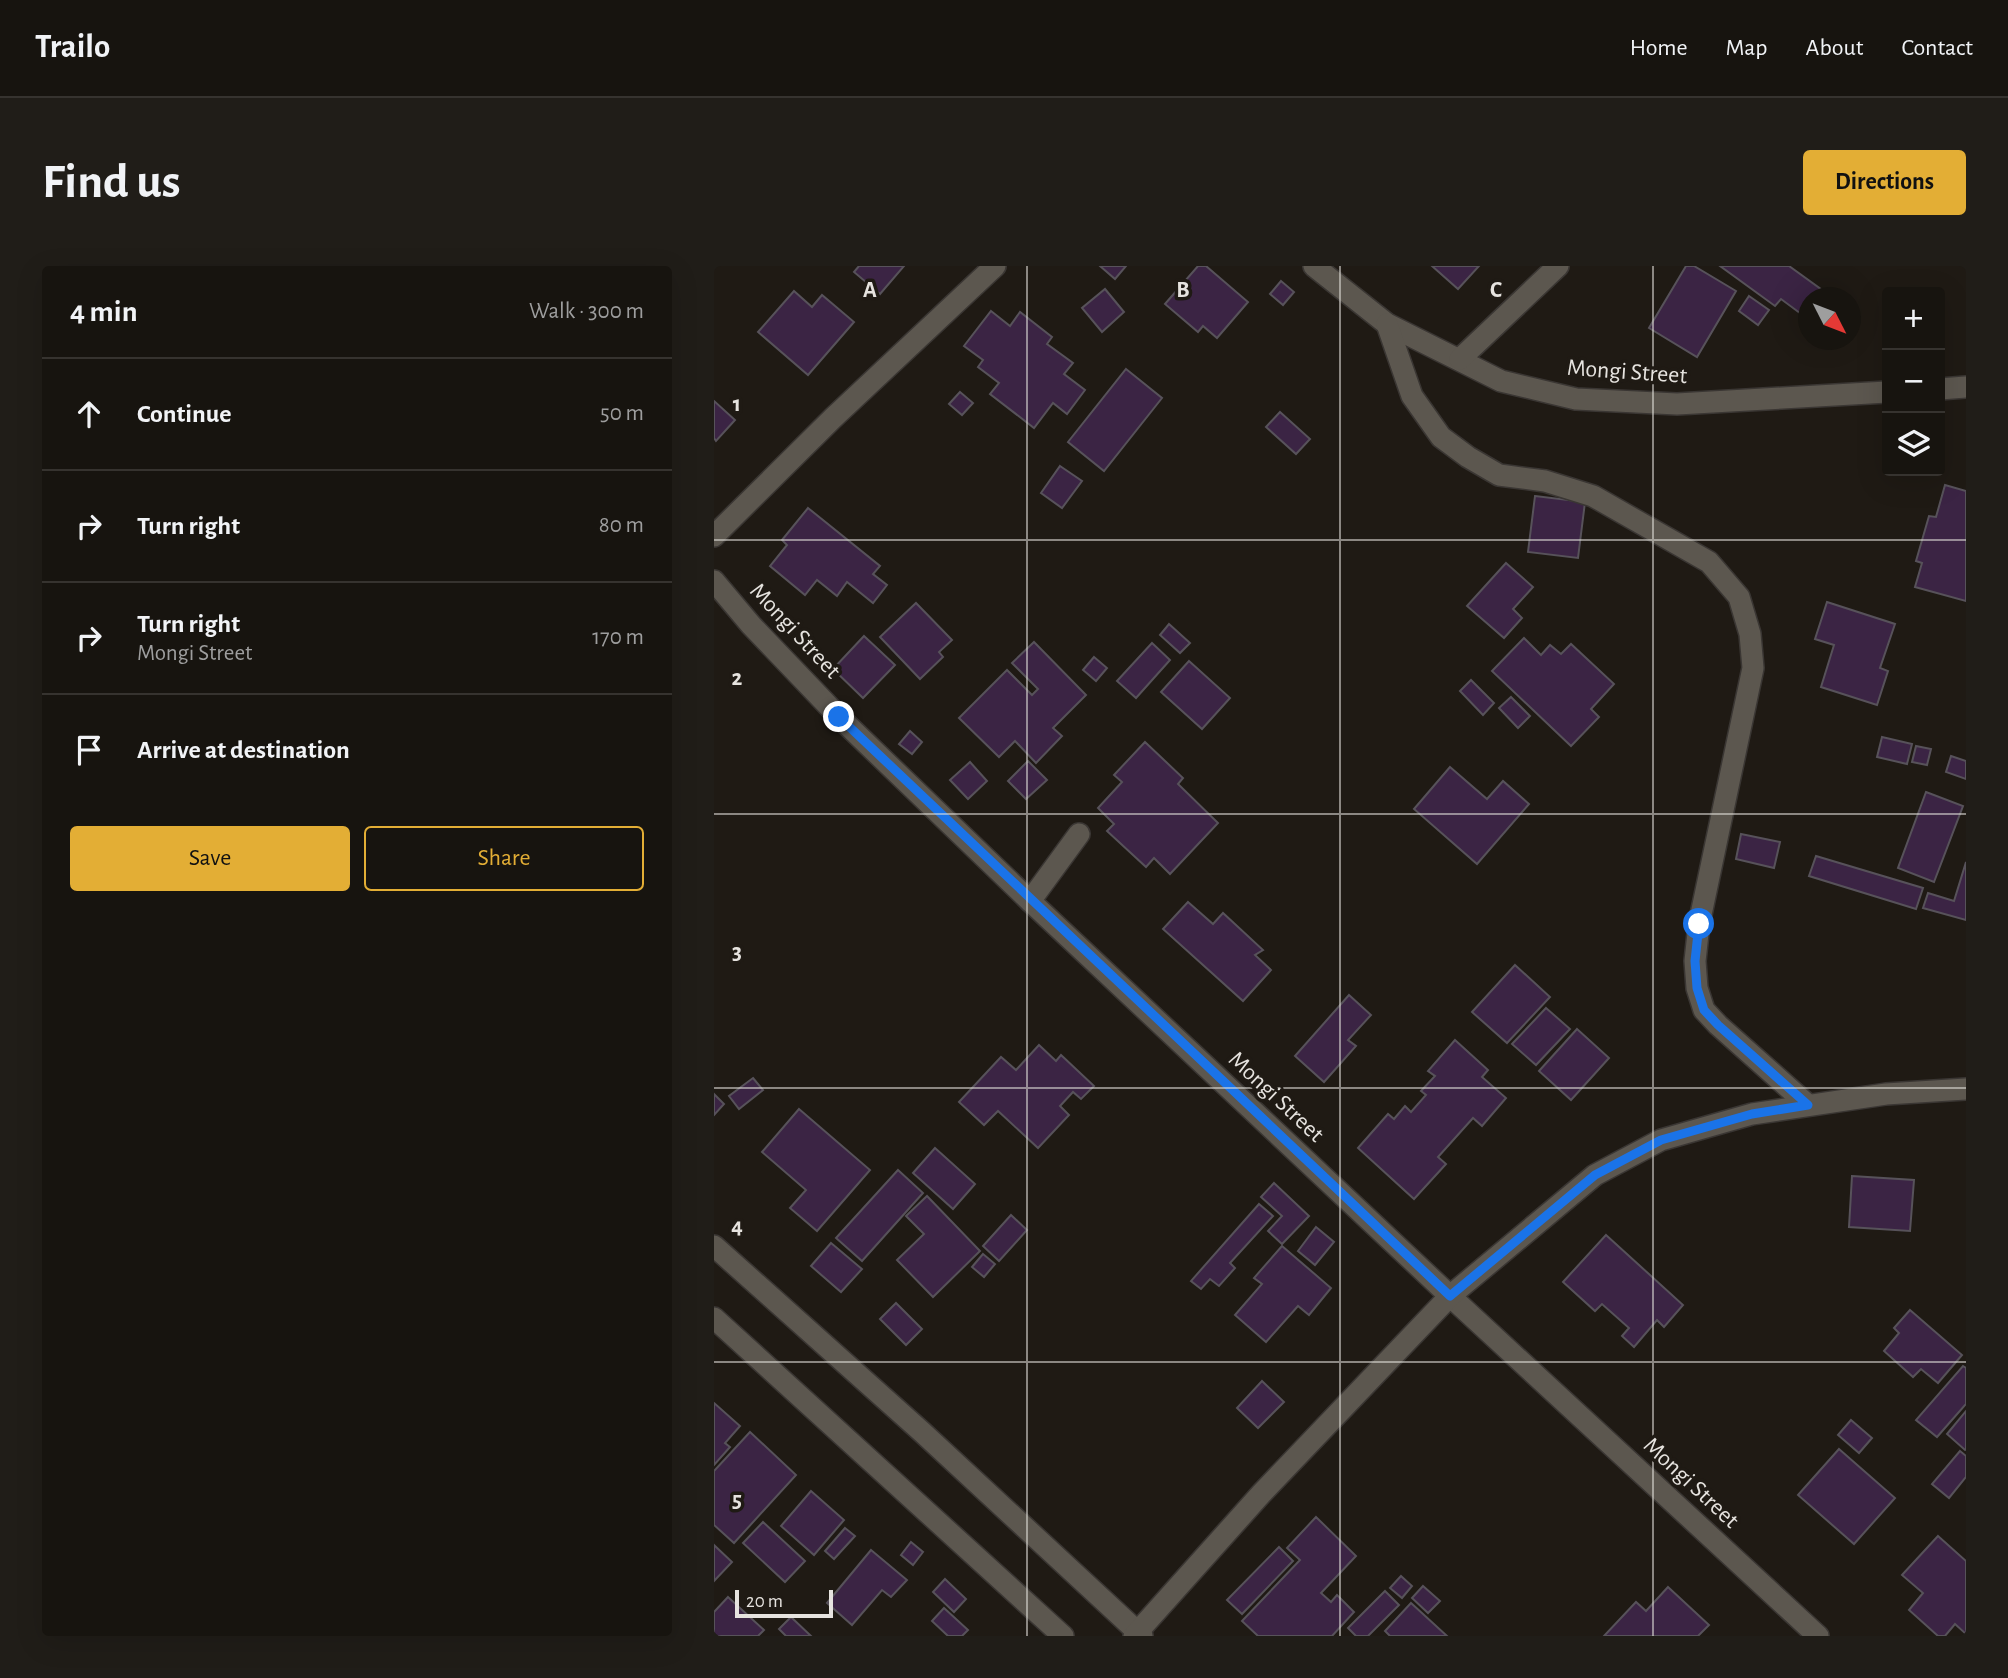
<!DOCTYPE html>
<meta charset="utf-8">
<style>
body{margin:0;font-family:"Alegreya Sans",sans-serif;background:#201d18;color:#f1f3f6}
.controls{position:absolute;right:21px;top:21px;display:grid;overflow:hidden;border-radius:7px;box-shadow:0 7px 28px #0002}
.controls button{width:63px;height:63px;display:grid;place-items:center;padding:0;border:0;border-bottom:2px solid #36332f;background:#17140f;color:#f1f3f6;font:35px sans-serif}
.compass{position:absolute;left:1084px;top:21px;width:63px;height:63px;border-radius:50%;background:#17140f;box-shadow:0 7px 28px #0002;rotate:132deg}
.scale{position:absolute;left:21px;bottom:18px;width:98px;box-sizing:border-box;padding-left:7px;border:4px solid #e6e3df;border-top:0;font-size:19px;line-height:24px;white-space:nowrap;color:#e6e3df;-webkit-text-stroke:5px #1f1a14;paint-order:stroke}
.stop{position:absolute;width:21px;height:21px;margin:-16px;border:5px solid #1a73e8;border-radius:50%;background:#fff}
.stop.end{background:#1a73e8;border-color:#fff;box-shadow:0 2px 7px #0008}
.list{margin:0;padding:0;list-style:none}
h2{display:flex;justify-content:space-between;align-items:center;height:91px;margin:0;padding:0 28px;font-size:30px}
h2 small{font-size:23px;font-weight:400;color:#9e9e9e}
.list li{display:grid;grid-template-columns:46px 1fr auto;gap:21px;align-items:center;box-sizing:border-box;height:112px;padding:0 28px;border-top:2px solid #36332f}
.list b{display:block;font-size:26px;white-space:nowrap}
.list p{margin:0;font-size:23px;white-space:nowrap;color:#9e9e9e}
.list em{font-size:23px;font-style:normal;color:#9e9e9e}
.actions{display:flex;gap:14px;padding:21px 28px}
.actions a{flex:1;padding:16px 0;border:2px solid #e3ae35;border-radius:7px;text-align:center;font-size:24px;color:#e3ae35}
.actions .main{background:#e3ae35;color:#111}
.icon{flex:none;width:38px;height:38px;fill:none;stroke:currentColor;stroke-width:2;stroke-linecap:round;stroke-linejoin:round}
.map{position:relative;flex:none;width:1252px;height:1370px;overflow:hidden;border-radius:7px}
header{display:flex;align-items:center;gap:42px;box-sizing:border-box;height:98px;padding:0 35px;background:#17140f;border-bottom:2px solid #36332f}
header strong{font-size:33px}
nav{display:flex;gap:38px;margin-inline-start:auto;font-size:24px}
.intro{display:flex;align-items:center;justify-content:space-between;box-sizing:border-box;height:168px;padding:0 42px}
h1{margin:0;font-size:49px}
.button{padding:18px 32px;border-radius:7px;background:#e3ae35;color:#111;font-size:24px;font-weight:700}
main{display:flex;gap:42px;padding:0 42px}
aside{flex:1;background:#17140f;border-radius:7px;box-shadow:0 7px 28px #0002}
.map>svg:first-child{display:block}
</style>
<header>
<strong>Trailo</strong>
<nav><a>Home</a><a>Map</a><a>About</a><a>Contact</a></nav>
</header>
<div class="intro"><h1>Find us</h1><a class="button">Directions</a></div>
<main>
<aside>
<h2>4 min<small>Walk · 300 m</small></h2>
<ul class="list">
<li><svg class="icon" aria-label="ahead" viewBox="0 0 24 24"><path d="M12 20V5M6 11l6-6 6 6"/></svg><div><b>Continue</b></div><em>50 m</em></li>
<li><svg class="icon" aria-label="right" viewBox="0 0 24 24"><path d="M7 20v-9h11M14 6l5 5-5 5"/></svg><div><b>Turn right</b></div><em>80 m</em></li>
<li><svg class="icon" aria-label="right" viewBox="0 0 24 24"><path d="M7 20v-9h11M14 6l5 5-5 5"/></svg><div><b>Turn right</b><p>Mongi Street</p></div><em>170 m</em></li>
<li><svg class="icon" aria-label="arrive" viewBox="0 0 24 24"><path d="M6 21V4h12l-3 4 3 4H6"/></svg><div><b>Arrive at destination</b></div></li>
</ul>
<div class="actions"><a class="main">Save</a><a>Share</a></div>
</aside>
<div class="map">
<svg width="1252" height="1370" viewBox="0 0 1252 1370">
<rect width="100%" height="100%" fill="#1f1a14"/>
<g fill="#3b2444" stroke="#57525a" stroke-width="2">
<polygon points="145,0 190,0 166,28 140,6"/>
<polygon points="386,0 412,0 401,13"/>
<polygon points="484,0 492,0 534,36 503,72 489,60 484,66 451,38"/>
<polygon points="718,0 765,0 744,23"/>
<polygon points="972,0 980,0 1022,25 983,91 935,62"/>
<polygon points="1006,0 1075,0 1115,29 1114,32 1094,32 1094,53 1067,33 1061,40"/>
<polygon points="567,15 580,26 569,39 556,28"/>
<polygon points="391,23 410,46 388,66 368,42"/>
<polygon points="80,25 98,41 108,29 140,56 94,109 44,66"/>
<polygon points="1035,30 1055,44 1044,59 1025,45"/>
<polygon points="277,45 296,60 306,46 338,71 333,78 359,97 350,108 371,124 353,148 339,137 320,162 276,128 285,117 264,101 269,94 250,80"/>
<polygon points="412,103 448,132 390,205 354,176"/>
<polygon points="246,126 259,137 248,149 235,138"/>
<polygon points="0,135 21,154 2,175 0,172"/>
<polygon points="566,146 596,173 582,188 552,161"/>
<polygon points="346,200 368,215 348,242 327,227"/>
<polygon points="1231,219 1252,225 1252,335 1201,321 1208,297 1202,295 1215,250 1222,251"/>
<polygon points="821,230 871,236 864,292 814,286"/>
<polygon points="94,242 166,300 159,308 173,319 159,337 133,316 123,330 103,314 91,329 56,300 73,279 68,274"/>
<polygon points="792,297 819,321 799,343 808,352 790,372 753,340"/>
<polygon points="1113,336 1181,358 1166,402 1174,405 1163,439 1107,421 1120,379 1101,373"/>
<polygon points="202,337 238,374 225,386 229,391 206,413 166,371"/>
<polygon points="455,358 476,377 466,387 446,369"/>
<polygon points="150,370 181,399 149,432 119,403"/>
<polygon points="810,372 827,389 836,379 847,388 857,378 900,418 877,443 885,451 857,480 778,405"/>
<polygon points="320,376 372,429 339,462 348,470 322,497 301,475 285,491 245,452 293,404 318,429 324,423 298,397"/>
<polygon points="438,377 456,394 422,432 403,415"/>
<polygon points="380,391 393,402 382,415 369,404"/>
<polygon points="475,395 516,432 488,463 447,426"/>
<polygon points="757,414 780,437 769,449 746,425"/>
<polygon points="797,431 816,450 804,462 785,442"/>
<polygon points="196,465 208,476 198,488 185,478"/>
<polygon points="1168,471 1198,478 1193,498 1163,491"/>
<polygon points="431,476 469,512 464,518 504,557 456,608 440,592 432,601 393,565 400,558 384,542 408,516 400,509"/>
<polygon points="1202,480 1217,483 1213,499 1198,496"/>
<polygon points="1237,490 1252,495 1252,513 1232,506"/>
<polygon points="314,495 333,514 312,533 294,515"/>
<polygon points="256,496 273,515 254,533 236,514"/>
<polygon points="736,501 773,533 789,515 815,538 763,598 700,543"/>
<polygon points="1212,526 1249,540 1220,616 1184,602"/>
<polygon points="1027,568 1066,576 1060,602 1022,593"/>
<polygon points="1102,590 1209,622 1202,643 1095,610"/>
<polygon points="1252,596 1252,654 1209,642 1214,627 1240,635"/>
<polygon points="474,636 499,658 509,647 549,684 541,689 557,704 529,735 449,663"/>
<polygon points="801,699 836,731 793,777 758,746"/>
<polygon points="635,729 657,749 634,774 642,780 610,816 581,790"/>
<polygon points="832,742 856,763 822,799 798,778"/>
<polygon points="863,763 895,792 857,834 825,805"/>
<polygon points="741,774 774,804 768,811 792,832 768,860 759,852 724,891 732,898 700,933 644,882 674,848 680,853 691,840 697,846 712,829 707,825 721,810 714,805"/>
<polygon points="325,779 342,795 347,789 380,820 367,833 359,826 346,840 355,849 324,882 284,845 270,859 245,836 287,791 302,804"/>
<polygon points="39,812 49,824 25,843 15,830"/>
<polygon points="0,828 10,838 0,849"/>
<polygon points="85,843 156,904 103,965 76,942 92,924 48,886"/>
<polygon points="221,882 261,918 239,943 199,907"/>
<polygon points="184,904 209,927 148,995 122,972"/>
<polygon points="1138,910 1200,914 1196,965 1135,961"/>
<polygon points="560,917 595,950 568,978 554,965 568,950 547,931"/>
<polygon points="213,930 266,985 219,1031 183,994 210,968 192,950"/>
<polygon points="545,938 559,950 516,997 521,1002 505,1020 496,1013 487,1023 477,1015"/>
<polygon points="297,949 313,964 285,995 269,980"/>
<polygon points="602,961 620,976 601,999 584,985"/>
<polygon points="892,969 969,1039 950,1061 943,1054 920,1081 908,1070 915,1062 888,1038 881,1045 849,1016"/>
<polygon points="117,977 148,1003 127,1026 97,1000"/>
<polygon points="568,980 617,1022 595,1049 584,1040 552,1076 521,1049 548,1018 540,1012"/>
<polygon points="269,988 281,998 270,1011 258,1001"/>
<polygon points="182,1037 208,1063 192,1079 166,1053"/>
<polygon points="1196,1044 1248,1089 1224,1117 1207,1103 1199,1111 1170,1085 1185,1067 1180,1062"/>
<polygon points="1249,1100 1252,1102 1252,1138 1223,1171 1202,1154"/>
<polygon points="548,1115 570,1136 544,1162 523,1142"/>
<polygon points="0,1137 26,1160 11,1177 16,1181 0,1199"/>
<polygon points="1252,1145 1252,1183 1251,1184 1233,1168"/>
<polygon points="1137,1154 1158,1172 1145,1187 1124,1169"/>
<polygon points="36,1166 82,1209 20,1277 0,1259 0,1205"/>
<polygon points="1125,1183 1181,1232 1140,1278 1084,1229"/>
<polygon points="1246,1185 1252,1190 1252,1211 1235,1232 1218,1218"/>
<polygon points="97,1225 130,1254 100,1289 67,1260"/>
<polygon points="602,1251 642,1290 607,1327 617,1336 623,1329 640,1346 618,1370 544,1370 528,1355 586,1294 573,1282"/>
<polygon points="49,1256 91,1295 71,1316 29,1277"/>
<polygon points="131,1262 141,1270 120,1293 111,1285"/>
<polygon points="1224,1270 1252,1295 1252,1368 1241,1358 1231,1370 1224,1370 1195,1344 1209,1327 1188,1309"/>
<polygon points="197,1276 209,1286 199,1299 187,1289"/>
<polygon points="0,1279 18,1296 0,1315"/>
<polygon points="565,1281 579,1295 528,1348 513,1334"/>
<polygon points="157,1284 193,1314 177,1331 168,1324 138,1359 113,1337"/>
<polygon points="687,1310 698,1320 688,1332 676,1322"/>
<polygon points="231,1313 252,1333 240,1346 219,1326"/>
<polygon points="709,1320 726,1335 714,1347 698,1332"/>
<polygon points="954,1321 995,1359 984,1370 890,1370 922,1336 932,1345"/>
<polygon points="671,1325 685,1339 654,1370 642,1370 634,1362"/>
<polygon points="14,1331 50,1364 44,1370 0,1370 0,1346"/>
<polygon points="697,1337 733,1370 676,1370 671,1365"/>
<polygon points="230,1342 254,1364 248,1370 234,1370 218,1355"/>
<polygon points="77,1351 97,1370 72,1370 65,1363"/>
</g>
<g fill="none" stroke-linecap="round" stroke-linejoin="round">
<defs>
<g id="street">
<polyline points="600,0 673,58 787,115 862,133 963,138 1173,126"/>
<polyline points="673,58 698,130 727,171 754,191 785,209 831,215 879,230 995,296 1025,331 1036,368 1039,402 985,658 981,695 983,722 990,744 1004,759 1094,839"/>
<polyline points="746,93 844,0"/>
<polyline points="1226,123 1252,121"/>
<polyline points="0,270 119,152 281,0"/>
<polyline points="0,315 37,359 125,451 316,635 736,1030 1104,1370"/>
<polyline points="316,635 365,568"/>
<polyline points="0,980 208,1166 428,1370"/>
<polyline points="420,1370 547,1228 736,1030 881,909 947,874 1038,848 1172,828 1252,823"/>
</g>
<polyline id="secondary" points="0,1052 349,1370"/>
</defs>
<use href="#street" stroke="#3a3633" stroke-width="24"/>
<use href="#secondary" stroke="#3a3633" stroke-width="24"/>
<use href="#street" stroke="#5c574f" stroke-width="21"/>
<use href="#secondary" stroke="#5c574f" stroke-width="21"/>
</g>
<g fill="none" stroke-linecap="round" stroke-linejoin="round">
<polyline stroke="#1a73e8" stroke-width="9" points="125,451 736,1030 881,909 947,874 1038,848 1094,839 1004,759 990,744 983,722 981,695 985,658"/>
</g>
<path fill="none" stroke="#e6e3df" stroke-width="2" stroke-opacity="0.55" d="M 313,0 L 313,1370M 626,0 L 626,1370M 939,0 L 939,1370M 0,274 L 1252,274M 0,548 L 1252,548M 0,822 L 1252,822M 0,1096 L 1252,1096"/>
<g text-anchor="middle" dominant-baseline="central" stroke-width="7" stroke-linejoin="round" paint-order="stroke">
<g font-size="24" fill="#e6e3df" stroke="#1f1a14">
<text transform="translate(913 106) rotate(4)">Mongi Street</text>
<text transform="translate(81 365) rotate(47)">Mongi Street</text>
<text transform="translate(562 831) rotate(43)">Mongi Street</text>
<text transform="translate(977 1217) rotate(43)">Mongi Street</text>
</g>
</g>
<g font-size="23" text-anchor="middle" font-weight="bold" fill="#e6e3df" stroke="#1f1a14" stroke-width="7" stroke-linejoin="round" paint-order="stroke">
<text x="156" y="31">A</text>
<text x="469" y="31">B</text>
<text x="782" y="31">C</text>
<text x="23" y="145">1</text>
<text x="23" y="419">2</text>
<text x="23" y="693">3</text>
<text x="23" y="967">4</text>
<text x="23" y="1241">5</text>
</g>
</svg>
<div class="controls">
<button>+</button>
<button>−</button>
<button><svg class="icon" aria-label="layers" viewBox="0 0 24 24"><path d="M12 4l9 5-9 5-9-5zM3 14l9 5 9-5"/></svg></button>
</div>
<svg class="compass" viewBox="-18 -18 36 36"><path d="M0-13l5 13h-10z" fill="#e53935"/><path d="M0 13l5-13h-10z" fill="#9e9e9e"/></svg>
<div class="scale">20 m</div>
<div class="stop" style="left:985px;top:658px"></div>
<div class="stop end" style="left:125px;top:451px"></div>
</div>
</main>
